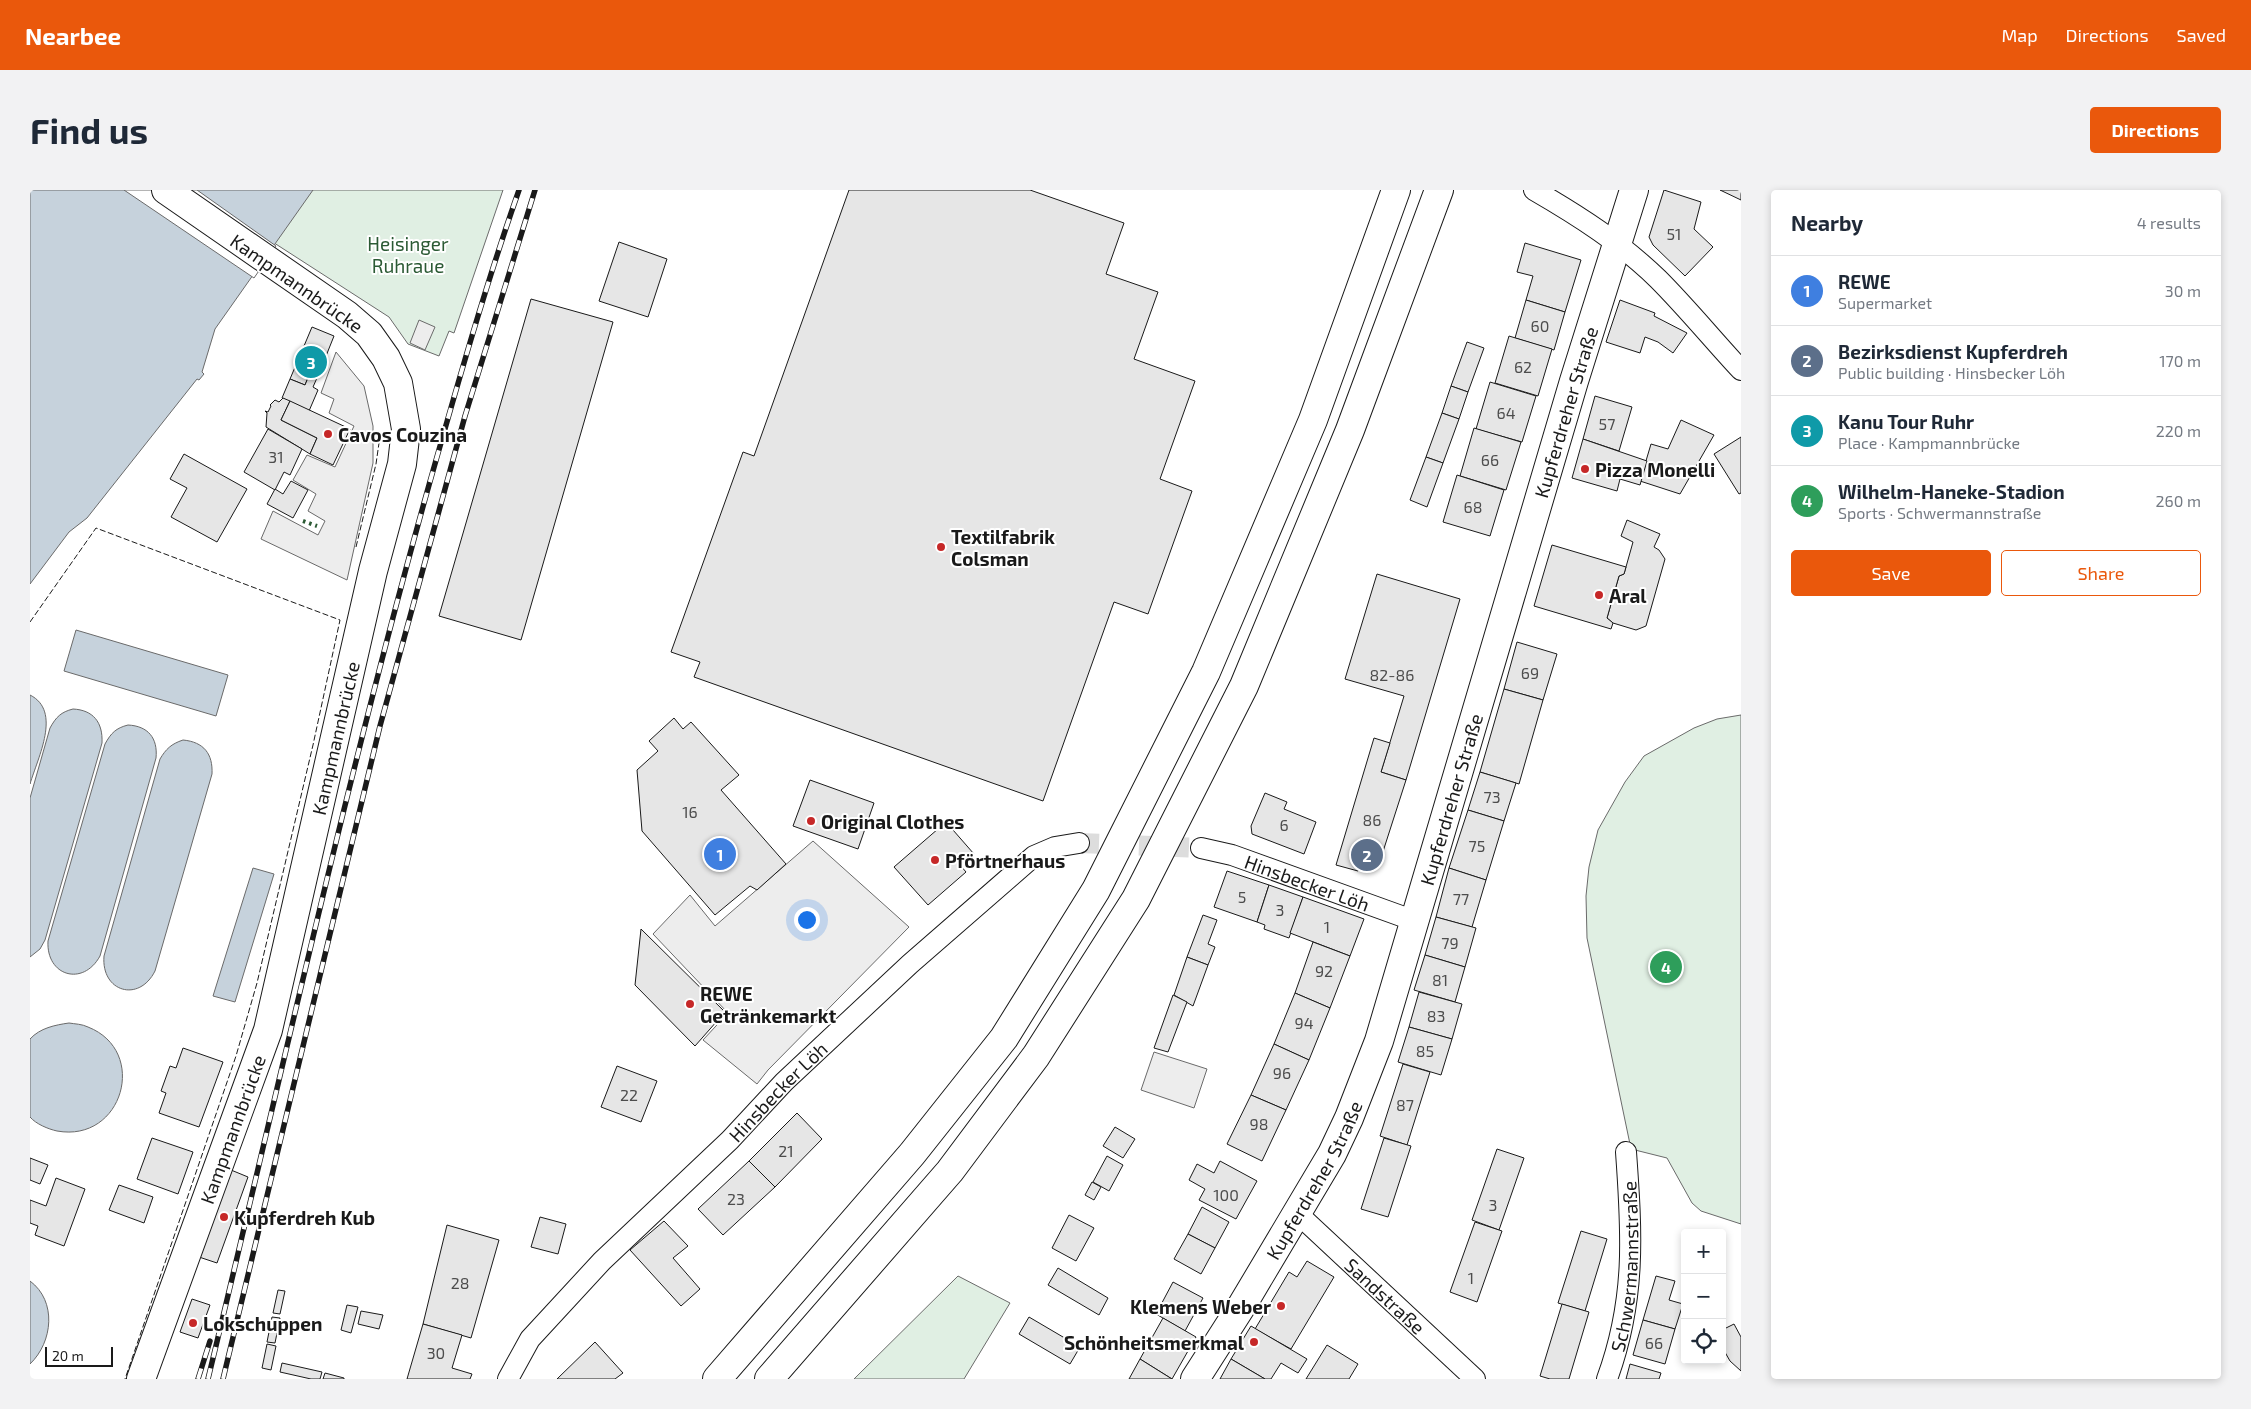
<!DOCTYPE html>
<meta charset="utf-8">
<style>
body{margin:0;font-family:"Exo 2",sans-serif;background:#f2f2f3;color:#1f2937}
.controls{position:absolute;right:15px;bottom:15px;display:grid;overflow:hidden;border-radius:5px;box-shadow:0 2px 8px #0003}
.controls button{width:45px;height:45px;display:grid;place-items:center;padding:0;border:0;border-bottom:1px solid #e0e1e3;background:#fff;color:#1f2937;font:25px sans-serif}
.scale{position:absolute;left:15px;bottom:12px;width:68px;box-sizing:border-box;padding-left:5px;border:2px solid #1a1a1a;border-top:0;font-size:14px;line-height:18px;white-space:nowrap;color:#1a1a1a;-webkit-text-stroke:4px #fff;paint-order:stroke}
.you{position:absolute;left:776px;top:729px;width:18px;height:18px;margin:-12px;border:4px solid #fff;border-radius:50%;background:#1a73e8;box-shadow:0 0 0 8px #1a73e833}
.badge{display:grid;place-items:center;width:32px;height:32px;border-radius:50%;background:#ea580c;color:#fff;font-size:16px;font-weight:700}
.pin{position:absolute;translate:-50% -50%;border:2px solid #fff;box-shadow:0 1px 5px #0006}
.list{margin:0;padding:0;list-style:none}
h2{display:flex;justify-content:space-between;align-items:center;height:65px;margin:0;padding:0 20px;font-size:21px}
h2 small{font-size:16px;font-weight:400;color:#747a83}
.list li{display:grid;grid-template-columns:32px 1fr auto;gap:15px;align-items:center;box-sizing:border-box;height:70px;padding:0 20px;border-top:1px solid #e0e1e3}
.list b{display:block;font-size:19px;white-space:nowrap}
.list p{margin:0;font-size:16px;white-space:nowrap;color:#747a83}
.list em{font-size:16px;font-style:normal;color:#747a83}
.actions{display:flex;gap:10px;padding:15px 20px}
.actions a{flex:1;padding:11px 0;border:1px solid #ea580c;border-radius:5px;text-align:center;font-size:18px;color:#ea580c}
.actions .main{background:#ea580c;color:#fff}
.icon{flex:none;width:28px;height:28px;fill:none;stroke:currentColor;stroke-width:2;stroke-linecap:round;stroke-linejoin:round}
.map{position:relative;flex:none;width:1711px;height:1189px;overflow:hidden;border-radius:5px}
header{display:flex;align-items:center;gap:30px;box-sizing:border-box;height:70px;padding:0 25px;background:#ea580c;color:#fff}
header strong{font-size:24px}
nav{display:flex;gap:28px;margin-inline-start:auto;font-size:18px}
.intro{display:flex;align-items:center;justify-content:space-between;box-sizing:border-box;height:120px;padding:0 30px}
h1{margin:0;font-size:35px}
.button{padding:12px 22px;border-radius:5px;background:#ea580c;color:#fff;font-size:18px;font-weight:700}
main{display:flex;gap:30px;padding:0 30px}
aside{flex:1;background:#fff;border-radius:5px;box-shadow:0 2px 8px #0003}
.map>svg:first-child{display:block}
</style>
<header>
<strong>Nearbee</strong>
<nav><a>Map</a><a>Directions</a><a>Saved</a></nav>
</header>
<div class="intro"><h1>Find us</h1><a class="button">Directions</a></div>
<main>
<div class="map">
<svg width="1711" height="1189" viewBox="0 0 1711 1189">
<rect width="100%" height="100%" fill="#fff"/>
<g fill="#e0efe3" stroke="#6a6a6a">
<polygon points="162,0 473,0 424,143 419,141 409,166 378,154 359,127"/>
<polygon points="1711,525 1711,1034 1671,1021 1662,1013 1637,968 1601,959 1557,748 1556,706 1559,677 1568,640 1595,592 1614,566 1664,538 1687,529"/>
<polygon points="928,1086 980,1113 934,1189 824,1189"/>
</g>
<g fill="#ededed" stroke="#6a6a6a">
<polygon points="389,130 405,137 395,160 380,153"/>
<polygon points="306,162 334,196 343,236 343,273 317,390 231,349 243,321 288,345 295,331 278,321 286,304 263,290 277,265 305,277 324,236 299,223 304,209 291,203"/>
<polygon points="783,651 879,737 738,880 727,894 673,850 698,823 623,744 660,705 685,736"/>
<polygon points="1124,862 1177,879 1164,918 1111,900"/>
</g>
<g fill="#c6d2dc" stroke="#6a6a6a">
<polygon points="0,0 283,0 185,139 172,182 174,184 169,190 167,189 57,328 39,342 0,394"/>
<polygon points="46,440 198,485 186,526 34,481"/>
<path d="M 0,505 C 32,521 8,567 0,594 Z"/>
<path d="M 43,519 C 63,520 73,532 72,553 L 15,750 L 10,759 L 0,767 L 0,608 L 20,538 C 26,527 31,522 43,519 Z"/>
<path d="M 98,535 C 118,536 128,548 126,568 L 70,766 C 53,797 16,786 18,751 L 75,554 C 81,543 86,538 98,535 Z"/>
<path d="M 153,550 C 174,552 183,564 182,584 L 125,781 C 109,813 71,802 74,766 L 130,569 C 136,559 141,554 153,550 Z"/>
<polygon points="223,678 244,684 205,812 183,806"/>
<path d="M 39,833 C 45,834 52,834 58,837 C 119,861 93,953 27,941 C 18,939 6,934 0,927 L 0,849 C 10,838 25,835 39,833 Z"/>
<path d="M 0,1091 C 27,1111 23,1152 0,1174 Z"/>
</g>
<polygon fill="#fff" stroke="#6a6a6a" points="94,0 167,0 246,56 224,88"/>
<g fill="#e6e6e6" stroke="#1a1a1a">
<polygon points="819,0 1000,0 1094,33 1076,84 1128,102 1104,169 1165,191 1130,289 1162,301 1118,424 1084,412 1013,611 664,487 670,472 641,462 713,262 724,266"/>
<polygon points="1634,0 1671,12 1664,39 1683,57 1655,86 1623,55 1619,47"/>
<polygon points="1690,0 1711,0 1711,10"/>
<polygon points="589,52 637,69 618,127 569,111"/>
<polygon points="1495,53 1551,70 1535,122 1496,110 1503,86 1487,82"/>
<polygon points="501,109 583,132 491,450 409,426"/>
<polygon points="1496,110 1535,122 1524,160 1485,148"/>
<polygon points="1590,110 1625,123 1624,126 1657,143 1643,163 1628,152 1615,147 1610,163 1576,152"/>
<polygon points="282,137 304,146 296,166 274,156"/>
<polygon points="1479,146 1522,159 1508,206 1465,193"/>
<polygon points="1437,152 1454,158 1438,202 1421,196"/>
<polygon points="274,156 296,166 290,181 282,178 275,195 260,189"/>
<polygon points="282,178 290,181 283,197 288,200 279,221 252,208 260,189 275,195"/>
<polygon points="1460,192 1506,206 1492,252 1446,239"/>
<polygon points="1421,196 1438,202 1429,229 1412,223"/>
<polygon points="1565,206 1602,217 1589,261 1553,249"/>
<polygon points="253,208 260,211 251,230 287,248 280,264 236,237 237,223 235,221 238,222 241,216 240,215 245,210 249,212"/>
<polygon points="260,211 320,239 303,275 280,264 287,248 251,230"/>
<polygon points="1412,223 1429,229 1413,273 1396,267"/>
<polygon points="1651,230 1684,245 1650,304 1610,291 1621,254 1638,259"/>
<polygon points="1444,238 1491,252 1476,300 1430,286"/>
<polygon points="238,239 272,259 260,285 254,282 245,300 214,282"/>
<polygon points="1711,247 1711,303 1709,304 1684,264"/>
<polygon points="1553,249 1617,271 1610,295 1590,289 1587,301 1542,288"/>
<polygon points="154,264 217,299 187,352 141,327 157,298 140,289"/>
<polygon points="1396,267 1413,273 1397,317 1380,310"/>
<polygon points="1427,285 1474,300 1460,346 1413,332"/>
<polygon points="261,291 278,300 263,328 237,314 245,299 253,304"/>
<polygon points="1597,330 1630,344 1624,357 1629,360 1635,369 1616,436 1606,440 1583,433 1577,428 1589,386 1594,384 1603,352 1591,346"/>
<polygon points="1522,355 1596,377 1594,384 1589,386 1577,428 1583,433 1581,439 1504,416"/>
<polygon points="1347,384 1430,409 1376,590 1351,582 1374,506 1315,489"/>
<polygon points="1487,452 1527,464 1513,510 1474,499"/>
<polygon points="1474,499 1513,510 1489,594 1450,582"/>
<polygon points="644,528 653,539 661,532 709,585 691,600 756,674 727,700 720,696 685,725 612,641 607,580 628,561 619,551"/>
<polygon points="1344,548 1360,553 1351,582 1376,590 1349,674 1332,669 1328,681 1306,675"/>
<polygon points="1450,582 1486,593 1474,631 1438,620"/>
<polygon points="780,590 844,613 828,659 763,636"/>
<polygon points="1235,603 1257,612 1254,619 1286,632 1274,664 1222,644 1221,636"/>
<polygon points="1438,620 1474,631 1456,690 1419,678"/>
<polygon points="916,632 944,664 930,675 936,682 898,715 864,677"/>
<polygon points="1419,678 1456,690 1442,737 1406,727"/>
<polygon points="1197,681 1239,695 1227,732 1184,717"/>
<polygon points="1239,695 1273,707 1259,748 1234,739 1235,735 1227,732"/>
<polygon points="1273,707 1334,729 1320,766 1260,743"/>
<polygon points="1173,725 1187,730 1178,754 1185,757 1178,775 1157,767"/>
<polygon points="1406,727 1446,738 1435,777 1395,765"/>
<polygon points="611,739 695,822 665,856 605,795"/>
<polygon points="1283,752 1320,766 1300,818 1265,803"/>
<polygon points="1395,765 1435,777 1425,812 1384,800"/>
<polygon points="1157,767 1178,775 1163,816 1144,805"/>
<polygon points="1389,802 1432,814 1422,849 1379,837"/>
<polygon points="1265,803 1300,818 1279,870 1244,854"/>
<polygon points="1143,805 1157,812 1138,862 1124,858"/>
<polygon points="1379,837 1422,849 1411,885 1368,872"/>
<polygon points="1244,854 1279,870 1256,920 1221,905"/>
<polygon points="153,858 193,872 169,937 129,923 136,903 131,901 140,876 146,878"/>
<polygon points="1373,874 1400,882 1377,955 1350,946"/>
<polygon points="587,876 627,891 611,932 571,917"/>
<polygon points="1221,905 1256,920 1232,971 1197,954"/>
<polygon points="767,923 792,949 745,997 719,971"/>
<polygon points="1085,937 1105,949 1093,968 1073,956"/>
<polygon points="122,948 163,962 148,1004 107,989"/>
<polygon points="1354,948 1381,956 1358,1027 1331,1019"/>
<polygon points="1467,959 1494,968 1469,1040 1442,1030"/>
<polygon points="1077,966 1093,975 1079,1001 1063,992"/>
<polygon points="0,968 18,975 10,994 0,990"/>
<polygon points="719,971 745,997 693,1045 668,1019"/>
<polygon points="1190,971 1227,991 1206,1029 1169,1010 1175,999 1159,990 1167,974 1184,983"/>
<polygon points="201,980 218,987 187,1073 169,1067"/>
<polygon points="26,988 55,999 34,1056 5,1045 8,1036 0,1033 0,1010 16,1016"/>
<polygon points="1062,992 1071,997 1064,1010 1055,1005"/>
<polygon points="89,995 123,1007 114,1033 79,1020"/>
<polygon points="1172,1017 1199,1032 1185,1058 1158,1044"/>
<polygon points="1039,1025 1064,1038 1046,1071 1022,1058"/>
<polygon points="510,1027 536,1034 528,1064 501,1057"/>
<polygon points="634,1031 658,1056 643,1068 670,1099 651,1116 600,1060"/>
<polygon points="1445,1032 1472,1041 1447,1112 1420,1102"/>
<polygon points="417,1035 469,1050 441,1148 393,1134"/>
<polygon points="1551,1041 1577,1049 1555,1121 1528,1113"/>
<polygon points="1158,1044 1185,1058 1171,1084 1144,1069"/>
<polygon points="1277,1071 1304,1087 1261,1159 1225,1139 1259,1082 1267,1087"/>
<polygon points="1028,1078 1078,1108 1069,1125 1018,1095"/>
<polygon points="1626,1086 1645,1091 1639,1110 1653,1114 1645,1139 1613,1130"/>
<polygon points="1143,1092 1173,1108 1155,1141 1126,1124"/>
<polygon points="248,1100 255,1101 250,1124 243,1123"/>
<polygon points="162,1109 180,1115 168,1148 150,1142"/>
<polygon points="1532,1114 1559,1122 1539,1189 1520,1189 1510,1186"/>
<polygon points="317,1115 328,1117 321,1143 311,1140"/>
<polygon points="331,1121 353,1125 349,1139 328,1134"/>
<polygon points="242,1127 250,1128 245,1153 237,1152"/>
<polygon points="999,1127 1050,1157 1040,1174 989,1144"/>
<polygon points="1133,1128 1166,1147 1142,1189 1110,1169"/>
<polygon points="1613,1130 1645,1139 1635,1174 1603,1165"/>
<polygon points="393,1134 432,1145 422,1178 442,1184 440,1189 377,1189"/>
<polygon points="1704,1134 1711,1147 1711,1181 1700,1171 1692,1157 1692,1140"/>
<polygon points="1221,1136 1277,1169 1268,1183 1251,1173 1241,1189 1235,1189 1201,1169"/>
<polygon points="565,1152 593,1183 585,1189 527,1189"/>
<polygon points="237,1154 246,1156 241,1180 232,1178"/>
<polygon points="1297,1155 1328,1174 1319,1189 1276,1189"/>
<polygon points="1110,1169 1142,1189 1099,1189"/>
<polygon points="1201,1169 1235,1189 1190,1189"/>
<polygon points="252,1173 292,1182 290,1189 281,1189 250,1182"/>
<polygon points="1600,1174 1631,1183 1629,1189 1596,1189"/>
<polygon points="295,1183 314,1188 314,1189 293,1189"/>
</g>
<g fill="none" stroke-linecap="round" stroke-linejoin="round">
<polyline stroke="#ddd" stroke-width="20" stroke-dasharray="20 10" stroke-linecap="butt" points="1049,653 1171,658"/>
<defs>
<g id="street">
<path d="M 1504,0 C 1549,26 1591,53 1628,89 C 1657,118 1683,150 1711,180"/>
<path id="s1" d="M 1171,658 L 1202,665 L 1385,731"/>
<path id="s2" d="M 1267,1023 L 1445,1189"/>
<path id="s3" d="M 478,1189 L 500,1149 L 572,1071 L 700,950 L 754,892 L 880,774 L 1004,666 L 1025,657 L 1049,653"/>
<path id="s4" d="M 1577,1189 C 1606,1110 1602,1044 1596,962"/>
</g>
<g id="secondary">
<path id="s5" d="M 111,1189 L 238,840 L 343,381 L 372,274 L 376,239 L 368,193 L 356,168 L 339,144 L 317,125 L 136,0"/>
<path id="s6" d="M 1165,1189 L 1211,1117 L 1302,964 L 1319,928 L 1349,851 L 1544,191 L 1604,0"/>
</g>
<g id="highway">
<polyline points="687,1189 882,964 974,848 1066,700 1176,482 1283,230 1366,0"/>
<polyline points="739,1189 920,981 1006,866 1106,709 1214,496 1320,240 1409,0"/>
</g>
</defs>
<use href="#street" stroke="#1a1a1a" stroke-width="22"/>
<use href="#secondary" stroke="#1a1a1a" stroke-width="30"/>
<use href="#highway" stroke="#1a1a1a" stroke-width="30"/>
<use href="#street" stroke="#fff" stroke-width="20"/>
<use href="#secondary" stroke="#fff" stroke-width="28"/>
<use href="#highway" stroke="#fff" stroke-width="28"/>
<defs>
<g id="rail">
<polyline points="168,1189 180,1151"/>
<path d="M 178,1189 C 250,891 316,591 399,295 C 427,196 455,97 489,0"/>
<polyline points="193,1189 350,536 435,226 505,0"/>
</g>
</defs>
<use href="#rail" stroke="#1a1a1a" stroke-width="5.5"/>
<use href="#rail" stroke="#fff" stroke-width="4" stroke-dasharray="11" stroke-linecap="butt"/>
<polyline stroke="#2b5a34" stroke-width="4" stroke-dasharray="2.5 4" stroke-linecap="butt" points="273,331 287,336"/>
<g stroke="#1a1a1a" stroke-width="1" stroke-dasharray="6 2.5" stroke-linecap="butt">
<polyline points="326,357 346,274 349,253"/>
<polyline points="0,432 66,338 310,430 283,555 227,793 206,866 95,1189"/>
</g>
</g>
<g fill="#c62828" stroke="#fff" stroke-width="2">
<circle cx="298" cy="244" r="5"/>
<circle cx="1555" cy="279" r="5"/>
<circle cx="911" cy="357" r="5"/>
<circle cx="1569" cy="405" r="5"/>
<circle cx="781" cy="631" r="5"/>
<circle cx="905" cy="670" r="5"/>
<circle cx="660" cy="814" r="5"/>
<circle cx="194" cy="1027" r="5"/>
<circle cx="1251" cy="1116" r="5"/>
<circle cx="163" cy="1133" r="5"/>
<circle cx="1224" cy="1152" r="5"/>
</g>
<g text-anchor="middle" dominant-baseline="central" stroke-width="4" stroke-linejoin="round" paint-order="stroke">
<g font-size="16" fill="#4d4d4d">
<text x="1644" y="43">51</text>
<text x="1510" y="135">60</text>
<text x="1493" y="176">62</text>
<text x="1476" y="222">64</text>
<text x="1577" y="233">57</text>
<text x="246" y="266">31</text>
<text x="1460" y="269">66</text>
<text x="1443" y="316">68</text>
<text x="1500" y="482">69</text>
<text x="1362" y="484">82-86</text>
<text x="1462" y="606">73</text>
<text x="660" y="621">16</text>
<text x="1342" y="629">86</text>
<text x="1254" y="634">6</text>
<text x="1447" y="655">75</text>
<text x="1212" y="706">5</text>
<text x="1431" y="708">77</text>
<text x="1250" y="719">3</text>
<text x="1297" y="736">1</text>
<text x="1420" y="752">79</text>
<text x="1294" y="780">92</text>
<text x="1410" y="789">81</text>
<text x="1406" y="825">83</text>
<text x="1274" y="832">94</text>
<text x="1395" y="860">85</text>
<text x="1252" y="882">96</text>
<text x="599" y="904">22</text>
<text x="1375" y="914">87</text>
<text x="1229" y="933">98</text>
<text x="756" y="960">21</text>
<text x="1196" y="1004">100</text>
<text x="706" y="1008">23</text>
<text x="1463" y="1014">3</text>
<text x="1441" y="1087">1</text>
<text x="430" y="1092">28</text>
<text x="1624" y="1152">66</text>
<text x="406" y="1162">30</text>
</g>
<g font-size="19" fill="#2b5a34" stroke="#fff">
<text x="378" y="53">Heisinger<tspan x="378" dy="22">Ruhraue</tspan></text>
</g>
<g font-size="19" fill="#1a1a1a" stroke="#fff">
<text transform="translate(267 93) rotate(35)">Kampmannbrücke</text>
<text stroke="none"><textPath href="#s6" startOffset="1042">Kupferdreher Straße</textPath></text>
<text stroke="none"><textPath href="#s5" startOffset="671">Kampmannbrücke</textPath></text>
<text stroke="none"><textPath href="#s6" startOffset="638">Kupferdreher Straße</textPath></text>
<text stroke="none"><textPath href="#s1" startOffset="112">Hinsbecker Löh</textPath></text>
<text stroke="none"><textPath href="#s3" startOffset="396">Hinsbecker Löh</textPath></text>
<text stroke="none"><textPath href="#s5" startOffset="266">Kampmannbrücke</textPath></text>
<text stroke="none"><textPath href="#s6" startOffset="232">Kupferdreher Straße</textPath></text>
<text stroke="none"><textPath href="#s4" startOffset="115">Schwermannstraße</textPath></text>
<text stroke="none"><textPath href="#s2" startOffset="121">Sandstraße</textPath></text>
</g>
<g font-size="19" font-weight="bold" fill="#1a1a1a" stroke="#fff" text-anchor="start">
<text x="308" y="244">Cavos Couzina</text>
<text x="1565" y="279">Pizza Monelli</text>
<text x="921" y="346">Textilfabrik<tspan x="921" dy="22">Colsman</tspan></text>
<text x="1579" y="405">Aral</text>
<text x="791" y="631">Original Clothes</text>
<text x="915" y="670">Pförtnerhaus</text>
<text x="670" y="803">REWE<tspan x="670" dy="22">Getränkemarkt</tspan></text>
<text x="204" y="1027">Kupferdreh Kub</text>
<text x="1241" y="1116" text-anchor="end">Klemens Weber</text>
<text x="173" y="1133">Lokschuppen</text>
<text x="1214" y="1152" text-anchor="end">Schönheitsmerkmal</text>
</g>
</g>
</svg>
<div class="controls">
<button>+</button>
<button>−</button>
<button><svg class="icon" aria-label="locate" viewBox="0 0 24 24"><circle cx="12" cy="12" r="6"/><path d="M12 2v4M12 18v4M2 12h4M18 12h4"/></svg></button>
</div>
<div class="scale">20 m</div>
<div class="you"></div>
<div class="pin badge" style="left:690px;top:664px;background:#3f7fe0">1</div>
<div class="pin badge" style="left:1337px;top:665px;background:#5c6f8a">2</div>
<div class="pin badge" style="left:281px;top:172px;background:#0f9aa8">3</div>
<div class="pin badge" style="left:1636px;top:777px;background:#2e9e5b">4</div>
</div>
<aside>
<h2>Nearby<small>4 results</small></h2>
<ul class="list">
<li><span class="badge" style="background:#3f7fe0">1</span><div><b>REWE</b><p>Supermarket</p></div><em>30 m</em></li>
<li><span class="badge" style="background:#5c6f8a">2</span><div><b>Bezirksdienst Kupferdreh</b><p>Public building · Hinsbecker Löh</p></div><em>170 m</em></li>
<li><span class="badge" style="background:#0f9aa8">3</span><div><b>Kanu Tour Ruhr</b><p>Place · Kampmannbrücke</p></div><em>220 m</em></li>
<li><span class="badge" style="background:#2e9e5b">4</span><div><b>Wilhelm-Haneke-Stadion</b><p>Sports · Schwermannstraße</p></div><em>260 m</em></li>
</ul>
<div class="actions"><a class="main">Save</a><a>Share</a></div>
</aside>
</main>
